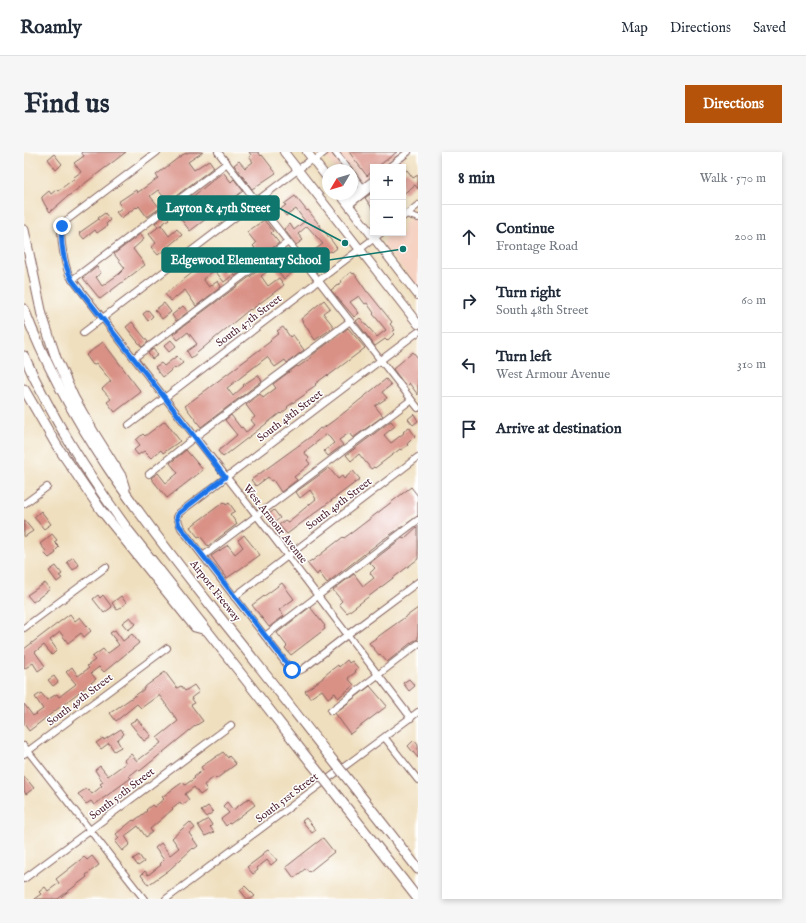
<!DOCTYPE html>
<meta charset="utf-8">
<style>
body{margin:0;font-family:"IM FELL English",serif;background:#f6f6f7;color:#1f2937}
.controls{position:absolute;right:12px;top:12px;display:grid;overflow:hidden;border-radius:0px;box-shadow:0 2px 6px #0003}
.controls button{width:36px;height:36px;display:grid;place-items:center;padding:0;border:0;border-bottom:1px solid #e0e1e3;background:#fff;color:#1f2937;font:20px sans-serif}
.compass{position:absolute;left:298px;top:12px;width:36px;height:36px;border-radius:50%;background:#fff;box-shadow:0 2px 6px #0003;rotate:232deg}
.stop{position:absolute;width:12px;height:12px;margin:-9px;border:3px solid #1a73e8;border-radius:50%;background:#fff}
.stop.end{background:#1a73e8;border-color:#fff;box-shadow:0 1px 4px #0008}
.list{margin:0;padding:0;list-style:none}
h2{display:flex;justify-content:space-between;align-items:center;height:52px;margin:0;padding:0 16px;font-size:17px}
h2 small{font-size:13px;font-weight:400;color:#747a83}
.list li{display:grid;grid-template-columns:26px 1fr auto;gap:12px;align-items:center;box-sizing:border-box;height:64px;padding:0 16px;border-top:1px solid #e0e1e3}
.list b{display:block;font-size:15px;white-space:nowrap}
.list p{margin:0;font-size:13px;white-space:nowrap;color:#747a83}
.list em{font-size:13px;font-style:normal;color:#747a83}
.icon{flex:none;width:22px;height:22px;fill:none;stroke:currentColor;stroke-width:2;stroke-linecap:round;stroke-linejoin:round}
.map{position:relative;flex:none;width:394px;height:747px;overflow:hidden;border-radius:0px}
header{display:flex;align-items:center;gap:24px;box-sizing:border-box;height:56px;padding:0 20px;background:#fff;border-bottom:1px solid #e0e1e3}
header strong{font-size:19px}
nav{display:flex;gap:22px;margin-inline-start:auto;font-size:14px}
.intro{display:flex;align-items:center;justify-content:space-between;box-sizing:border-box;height:96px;padding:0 24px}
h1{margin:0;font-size:28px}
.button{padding:10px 18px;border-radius:0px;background:#b45309;color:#fff;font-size:14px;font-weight:700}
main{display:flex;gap:24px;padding:0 24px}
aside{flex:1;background:#fff;border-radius:0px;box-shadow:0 2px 6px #0003}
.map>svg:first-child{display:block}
</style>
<header>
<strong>Roamly</strong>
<nav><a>Map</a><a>Directions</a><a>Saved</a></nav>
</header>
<div class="intro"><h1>Find us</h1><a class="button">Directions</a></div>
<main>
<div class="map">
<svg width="394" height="747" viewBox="0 0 394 747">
<rect width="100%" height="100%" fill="#fff"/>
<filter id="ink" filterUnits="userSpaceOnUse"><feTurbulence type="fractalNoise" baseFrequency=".025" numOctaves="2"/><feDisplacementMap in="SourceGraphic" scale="8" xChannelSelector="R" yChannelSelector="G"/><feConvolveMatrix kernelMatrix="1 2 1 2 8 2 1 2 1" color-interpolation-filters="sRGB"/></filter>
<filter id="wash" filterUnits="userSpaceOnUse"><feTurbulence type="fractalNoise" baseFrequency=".012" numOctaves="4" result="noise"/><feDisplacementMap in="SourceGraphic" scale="16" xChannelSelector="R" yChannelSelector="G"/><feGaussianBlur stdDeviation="0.9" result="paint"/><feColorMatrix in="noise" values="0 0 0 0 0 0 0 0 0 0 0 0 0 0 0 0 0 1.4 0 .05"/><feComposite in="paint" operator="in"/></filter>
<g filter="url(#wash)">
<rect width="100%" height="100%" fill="#efdfbe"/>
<g fill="#f5d2c2">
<polygon points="298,0 376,0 381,6 369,15 349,15 349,31 332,44 328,39 328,18 312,18"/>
<polygon points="394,61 394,136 360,93 360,90 362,84 367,81 379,81 379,72"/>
</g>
<g id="blocks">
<g fill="#d99085">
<polygon points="57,0 102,0 43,45 26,60 21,53 18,47 18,45 25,39 27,42 32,38 34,39 51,26 50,25 57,20 50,11 60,4"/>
<polygon points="165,0 179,0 164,10 170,18 185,8 190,15 144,50 134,38 126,44 136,56 126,63 123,65 115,54 113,56 112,55 97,66 92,60 98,56 94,50 112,38 113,41 134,26 132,23 158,3"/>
<polygon points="225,0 234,0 237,4 238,3 252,21 228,37 210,13 215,9 221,16 229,10 225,5 227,3"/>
<polygon points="325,0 373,0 353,15 349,15 349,19 343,24"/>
<polygon points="30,2 38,12 32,18 24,7"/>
<polygon points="383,18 389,26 394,23 394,37 391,33 379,42 379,21"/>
<polygon points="199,20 207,30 210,27 219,39 166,79 150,58 156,55"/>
<polygon points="349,40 349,57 341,46"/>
<polygon points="271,44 283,59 284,58 313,96 308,100 307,99 305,100 304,99 294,106 289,99 299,92 283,74 274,82 279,88 272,93 260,77 266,72 270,78 281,69 272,57 262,64 257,57 262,53 260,52"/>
<polygon points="81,61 86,68 82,72 83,74 73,81 71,78 60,87 55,81 75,67 74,66"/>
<polygon points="142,63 145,67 134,75 131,71"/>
<polygon points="240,68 249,79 247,81 255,91 240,102 238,100 227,109 228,111 211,124 210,122 200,130 192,120 197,116 202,121 216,111 215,109 231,96 229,94 232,91 223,80"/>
<polygon points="137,73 145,84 153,77 158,83 134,103 127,95 132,91 125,82"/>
<polygon points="116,82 120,87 109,97 121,113 76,147 59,126 73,115 77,121 72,125 78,134 95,122 101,116 90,102"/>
<polygon points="265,103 275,115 260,127 247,111 253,106 256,110"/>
<polygon points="181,111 188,120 179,127 185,135 194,129 197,135 172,154 161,138 147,149 141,142"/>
<polygon points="239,115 243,120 237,124 244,134 255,126 260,133 227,158 226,157 167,206 163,199 173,192 164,180 154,188 149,182"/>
<polygon points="327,120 329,122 330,121 343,140 344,140 368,170 366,172 371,178 368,180 370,182 363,189 361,187 351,194 332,169 336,166 353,185 362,178 349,162 350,161 343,151 341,152 335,144 326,150 335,161 330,165 307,138 318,130 317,128"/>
<polygon points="300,148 306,156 299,161 310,175 291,188 277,167"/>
<polygon points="140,151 147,160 138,167 131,158"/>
<polygon points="159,154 164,160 152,169 148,163"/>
<polygon points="124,158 129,164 124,169 119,162"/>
<polygon points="108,170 124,190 118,195 102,175"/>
<polygon points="259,175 266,185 269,183 280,198 263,211 261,208 251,215 243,205 203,236 209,244 220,234 219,233 234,223 238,229 177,275 161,254 247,189 246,188 255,181 253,179"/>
<polygon points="324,176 341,196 304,224 303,223 291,232 292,233 282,240 283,241 263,255 264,256 257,262 256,261 199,305 194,299 213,283 201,268 207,263 217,276 218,275 222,280 231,273 227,268 231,265 222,253 236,242 239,246 252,236 249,232 273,214 274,215 288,205 287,204"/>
<polygon points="147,188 152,194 145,200 140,194"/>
<polygon points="79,190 117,240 91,260 83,250 87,247 78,237 87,229 72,211 69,213 62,203"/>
<polygon points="129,197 134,203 128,207 124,201"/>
<polygon points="389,200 394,206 394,243 385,231 382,234 369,217"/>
<polygon points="153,204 159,211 152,216 151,215 139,225 131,215 137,211 140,214"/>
<polygon points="362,227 367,233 358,240 363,246 351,254 359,264 329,286 325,281 315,288 319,293 304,304 300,299 310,291 303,282 280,300 285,306 283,308 286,312 270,325 273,328 257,340 249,328 247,329 244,325 232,334 227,328 289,283 296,276 298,277 316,264"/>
<polygon points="390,262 394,269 389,273 384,267"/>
<polygon points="141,269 156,289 139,301 137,298 127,306 120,299 114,303 110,298 116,293 112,288 119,282 121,284"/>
<polygon points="367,269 371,274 360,283 367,291 380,281 379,280 385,275 391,284 383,292 384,293 377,298 376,297 351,316 350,315 347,317 335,302 327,309 322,303"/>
<polygon points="162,298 179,318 143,346 127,326 134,321 142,331 154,321 146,311"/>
<polygon points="305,316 314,327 318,324 320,327 329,319 336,327 263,382 255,373 261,368 264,370 292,347 286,338 276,346 272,340"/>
<polygon points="387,335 394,344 394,364 357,389 303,431 295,420 293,423 283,411 288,408 288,409 319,385 320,386 330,379"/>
<polygon points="200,350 202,353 205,351 211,359 206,362 213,372 184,394 176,384 174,385 166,375"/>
<polygon points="250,358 256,366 250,371 244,363"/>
<polygon points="17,359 27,372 20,377 10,365"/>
<polygon points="0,368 9,379 0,385"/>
<polygon points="394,374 394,407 323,461 315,452 318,449 309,438 330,422 339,434 341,433 350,426 346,421 351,416 346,411 378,386 380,387"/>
<polygon points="28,382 33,388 30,390 35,395 31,399 32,401 25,406 20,401 22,399 16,392"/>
<polygon points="220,383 236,403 203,426 187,404 204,393 211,402 219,395 214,388"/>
<polygon points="49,405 55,413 49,418 43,410"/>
<polygon points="32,414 38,422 35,424 38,426 33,430 25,419"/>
<polygon points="21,431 26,437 9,450 3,443"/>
<polygon points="258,431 270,447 255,458 260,464 245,475 228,453"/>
<polygon points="74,443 76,446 79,443 88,455 80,461 69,447"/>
<polygon points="97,444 102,451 93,458 88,451"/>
<polygon points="286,455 301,474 300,475 301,477 267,503 261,496 263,494 253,481"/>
<polygon points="394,456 394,487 388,490 363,510 356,502 355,503 345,491"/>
<polygon points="46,462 51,469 56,465 67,479 60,485 57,481 44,491 36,480 26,488 33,498 28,503 20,493 11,500 21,514 14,519 9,511 0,517 0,497"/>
<polygon points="106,465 112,472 104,478 98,471"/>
<polygon points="91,478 99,489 108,482 115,491 80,520 75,515 67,521 72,527 5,579 0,572 0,552 9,564 19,557 11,545 17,541 23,548 33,542 35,545 52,532 42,520 48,515 54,524 65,516 63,514 71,508 68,505 79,497 83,502 95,493 86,481"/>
<polygon points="323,508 325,511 328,509 334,516 331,519 332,520 324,526 330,533 314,546 311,541 304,546 298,538 286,546 281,539 299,526 299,525 306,519 314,513 315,515"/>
<polygon points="141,520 153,536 157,534 161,539 170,533 175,540 167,546 171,551 167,553 179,569 171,574 116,619 114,617 105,624 107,626 70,653 67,649 62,652 54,642 62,637 63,638 64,637 68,642 78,634 76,632 79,630 71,618 76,614 84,624 102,611 100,608 107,602 113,609 137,591 133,586 154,569 135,543 117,556 113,552 92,569 86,561 119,538 122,534"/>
<polygon points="30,524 34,530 29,534 24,528"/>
<polygon points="385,527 391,534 385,539 379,531"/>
<polygon points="346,534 363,554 326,582 311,561"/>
<polygon points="113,567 127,584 120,589 106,571"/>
<polygon points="97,577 100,582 93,588 97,595 90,599 85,591 77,597 72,591 79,586 80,588"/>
<polygon points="390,588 394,593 394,606 384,594"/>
<polygon points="199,600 204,606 205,604 212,612 192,627 190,625 180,633 183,638 176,643 170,635 161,642 165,648 158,653 156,650 148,656 149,657 126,677 128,680 122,685 114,674 101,684 106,692 98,699 91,690 95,686 92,682 109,668 110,669 123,659 122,658 128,653 130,655 140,647 138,645 159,630 161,633 171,626 170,625 179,618 177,615"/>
<polygon points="0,624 10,636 2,642 0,639"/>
<polygon points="225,646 231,653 206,672 205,671 202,674 197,667 205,661 199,654 203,650 209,658"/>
<polygon points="184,654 189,660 182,665 177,659"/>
<polygon points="282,666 292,678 288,681 278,669"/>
<polygon points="184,667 188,673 186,675 190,680 181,684 174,673"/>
<polygon points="166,670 171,676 165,681 174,694 170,697 169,696 145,718 124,733 117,723 121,719 124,723 137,713 136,712 140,708 131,696 137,691 146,703 155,696 148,686"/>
<polygon points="299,686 310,700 285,720 282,716 270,726 262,715"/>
<polygon points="244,698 253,708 247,713 243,708 233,716 234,718 229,722 223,715 239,703 238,702"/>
<polygon points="115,703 120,710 114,714 109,707"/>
<polygon points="68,704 75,713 62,723 63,725 34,747 10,747 17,742 15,740 21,735 24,739 35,731 32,727 60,705 63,708"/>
<polygon points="221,734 231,744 227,747 223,747 216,738"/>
</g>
</g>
</g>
<g filter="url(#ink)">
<use href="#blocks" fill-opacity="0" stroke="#84625e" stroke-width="1"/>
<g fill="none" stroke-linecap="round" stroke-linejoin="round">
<defs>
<g id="minor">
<path d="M 133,0 L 39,71 C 34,81 41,113 45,123 L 233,364 L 387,566"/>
<polyline points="194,0 394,256"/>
<polyline points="311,0 325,18"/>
<polyline points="290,9 301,0"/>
<polyline points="365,15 384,0"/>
<polyline points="328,22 339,36"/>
<polyline points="321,49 349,28"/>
<polyline points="325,53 349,34"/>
<polyline points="382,62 394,66"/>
<polyline points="379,65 394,53"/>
<polyline points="48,128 203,11"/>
<path d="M 394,180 L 155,361 L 153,365 L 157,376 L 264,514 C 269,519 273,521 279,517 L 323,483 L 394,430"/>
<polyline points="59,181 288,7"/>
<polyline points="110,206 264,90"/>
<polyline points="105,273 357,81"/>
<polyline points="125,322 171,285 326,169"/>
<polyline points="0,352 23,335"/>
<polyline points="179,404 387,248"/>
<polyline points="210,445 394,305"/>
<polyline points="0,476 82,415"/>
<polyline points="241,484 394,368"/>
<polyline points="307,559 394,492"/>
<polyline points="361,586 394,628"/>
<polyline points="0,594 120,747"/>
<polyline points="0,602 143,496"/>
<polyline points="0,727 207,573"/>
<polyline points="142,747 394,560"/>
</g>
<g id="major">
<polyline points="260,0 394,172"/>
<polyline points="283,0 304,27"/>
<polyline points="316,42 394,143"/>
</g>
<g id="highway">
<polyline points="0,78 18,163 32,206 50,246 70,281 97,324 101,337"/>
<path d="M 0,157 C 44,272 115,363 191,459 C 229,506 266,554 303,601"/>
<path d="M 0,204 C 29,268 63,321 104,378 L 288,612"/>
<polyline points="0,237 33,294 77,358 171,475 182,478"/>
<polyline points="330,635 394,717"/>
<polyline points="315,646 394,747"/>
</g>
</defs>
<use href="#minor" stroke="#84625e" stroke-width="8"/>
<use href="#major" stroke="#84625e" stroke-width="10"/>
<use href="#highway" stroke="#84625e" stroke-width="11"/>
<use href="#minor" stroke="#fff" stroke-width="6"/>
<use href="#major" stroke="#fff" stroke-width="8"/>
<use href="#highway" stroke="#fff" stroke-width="9"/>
<defs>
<g id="highway-bridge">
<polyline points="303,601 330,635"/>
<polyline points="288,612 315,646"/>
</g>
</defs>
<use href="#highway-bridge" stroke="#84625e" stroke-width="11" stroke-linecap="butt"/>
<use href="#highway-bridge" stroke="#fff" stroke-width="9"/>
</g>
</g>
<g fill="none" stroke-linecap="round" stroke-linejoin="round" filter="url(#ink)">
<path stroke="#1a73e8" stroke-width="5" d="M 38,74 C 36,90 40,113 48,128 L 141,246 L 201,325 L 155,361 L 153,365 L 155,373 L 268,518"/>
</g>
<g text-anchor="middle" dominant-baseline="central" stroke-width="3" stroke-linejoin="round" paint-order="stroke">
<g font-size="11" fill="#4a1f2b" stroke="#fff">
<text transform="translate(225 169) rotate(-37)">South 47th Street</text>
<text transform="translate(266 264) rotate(-37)">South 48th Street</text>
<text transform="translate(315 352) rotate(-37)">South 49th Street</text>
<text transform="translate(251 372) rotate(52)">West Armour Avenue</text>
<text transform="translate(191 439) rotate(52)">Airport Freeway</text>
<text transform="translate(56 548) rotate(-37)">South 49th Street</text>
<text transform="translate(98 642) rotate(-37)">South 50th Street</text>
<text transform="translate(263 646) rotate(-37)">South 51st Street</text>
</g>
</g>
<path fill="none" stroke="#0f766e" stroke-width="1.5" d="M321 91L255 56M379 97L305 108"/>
<g fill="#0f766e" stroke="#fff" stroke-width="1.5">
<circle cx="321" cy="91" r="4"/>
<circle cx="379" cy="97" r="4"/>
</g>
<g fill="#0f766e" stroke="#0f766e" stroke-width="1.5">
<rect x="134" y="44" width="121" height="24" rx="4"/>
<rect x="138" y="96" width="167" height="24" rx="4"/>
</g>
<g font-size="12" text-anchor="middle" font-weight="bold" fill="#fff">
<text x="194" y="60">Layton &amp; 47th Street</text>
<text x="222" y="112">Edgewood Elementary School</text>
</g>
</svg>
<div class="controls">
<button>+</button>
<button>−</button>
</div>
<svg class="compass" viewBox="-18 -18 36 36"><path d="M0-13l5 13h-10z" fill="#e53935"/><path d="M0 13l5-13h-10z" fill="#747a83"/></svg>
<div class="stop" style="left:268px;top:518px"></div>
<div class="stop end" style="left:38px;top:74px"></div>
</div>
<aside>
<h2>8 min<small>Walk · 570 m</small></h2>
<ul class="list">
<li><svg class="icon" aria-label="ahead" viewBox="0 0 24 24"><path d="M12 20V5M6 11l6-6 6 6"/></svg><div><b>Continue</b><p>Frontage Road</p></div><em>200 m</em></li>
<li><svg class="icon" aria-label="right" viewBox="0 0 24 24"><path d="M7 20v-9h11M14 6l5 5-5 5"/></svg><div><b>Turn right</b><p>South 48th Street</p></div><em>60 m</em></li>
<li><svg class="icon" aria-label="left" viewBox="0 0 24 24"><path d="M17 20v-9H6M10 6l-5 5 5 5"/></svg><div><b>Turn left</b><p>West Armour Avenue</p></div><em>310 m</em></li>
<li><svg class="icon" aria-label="arrive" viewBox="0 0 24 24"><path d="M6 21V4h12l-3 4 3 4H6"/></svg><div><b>Arrive at destination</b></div></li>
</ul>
</aside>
</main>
